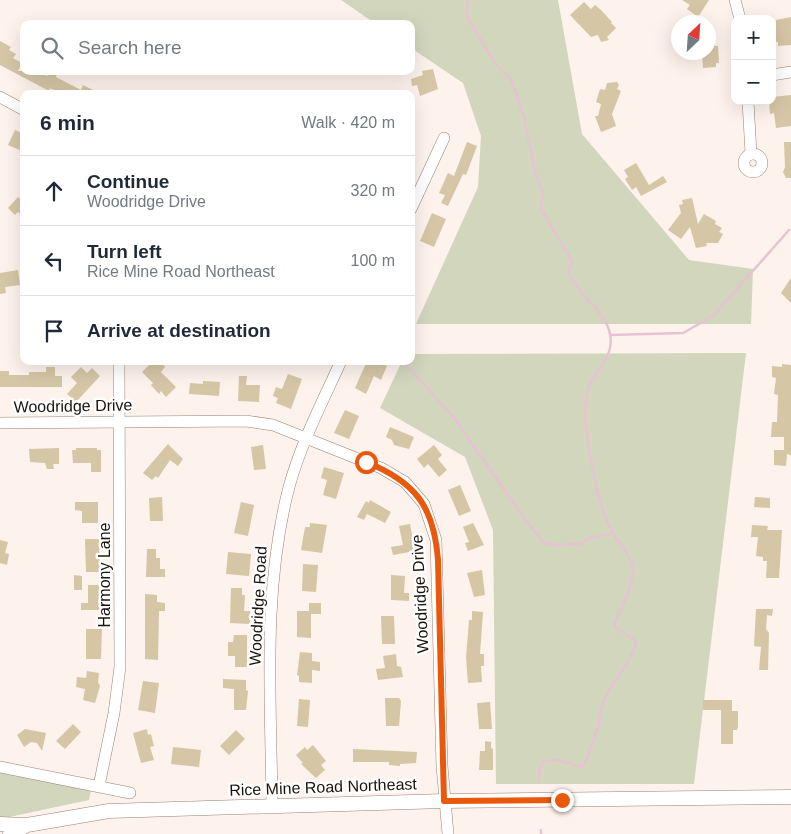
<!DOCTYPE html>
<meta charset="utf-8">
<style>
body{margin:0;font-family:Helvetica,sans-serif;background:#f6f6f7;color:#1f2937}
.controls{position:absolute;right:15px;top:15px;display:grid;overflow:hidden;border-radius:10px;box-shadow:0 5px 20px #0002}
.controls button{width:45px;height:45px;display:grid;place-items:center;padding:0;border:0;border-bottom:1px solid #e0e1e3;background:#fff;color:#1f2937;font:25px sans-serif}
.compass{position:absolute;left:671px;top:15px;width:45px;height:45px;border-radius:50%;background:#fff;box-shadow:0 5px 20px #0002;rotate:25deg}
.stop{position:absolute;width:15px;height:15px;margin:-11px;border:4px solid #ea580c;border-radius:50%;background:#fff}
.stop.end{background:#ea580c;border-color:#fff;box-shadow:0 1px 5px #0008}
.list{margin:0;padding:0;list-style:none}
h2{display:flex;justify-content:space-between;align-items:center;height:65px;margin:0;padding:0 20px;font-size:21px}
h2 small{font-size:16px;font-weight:400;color:#747a83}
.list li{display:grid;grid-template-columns:32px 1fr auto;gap:15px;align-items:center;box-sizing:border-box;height:70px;padding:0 20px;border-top:1px solid #e0e1e3}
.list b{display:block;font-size:19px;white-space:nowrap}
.list p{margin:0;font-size:16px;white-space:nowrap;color:#747a83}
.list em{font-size:16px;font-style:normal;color:#747a83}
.icon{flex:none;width:28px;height:28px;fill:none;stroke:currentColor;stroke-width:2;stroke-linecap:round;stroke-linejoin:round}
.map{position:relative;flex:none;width:791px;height:834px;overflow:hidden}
.search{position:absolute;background:#fff;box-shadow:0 5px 20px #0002;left:20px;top:20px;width:395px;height:55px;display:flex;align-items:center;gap:12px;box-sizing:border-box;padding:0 18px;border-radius:10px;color:#747a83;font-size:19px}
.panel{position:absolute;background:#fff;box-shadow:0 5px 20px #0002;left:20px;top:90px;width:395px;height:275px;border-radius:10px}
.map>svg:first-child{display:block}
</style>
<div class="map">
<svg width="791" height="834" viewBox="0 0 791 834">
<rect width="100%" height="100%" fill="#fdf2ec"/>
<g fill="#d1d6bd">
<polygon points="341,0 558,0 582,134 689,260 753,269 751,324 416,324 478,187 481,136 463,83 411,48 411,24 376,24"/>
<polygon points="746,353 694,784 496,784 493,530 465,457 380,408 402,361 411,361 411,354"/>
<polygon points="0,772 91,790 89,800 0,819"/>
</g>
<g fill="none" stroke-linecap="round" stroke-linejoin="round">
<g stroke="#e7c3d2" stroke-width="2.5">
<path d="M 468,0 L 466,15 L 496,65 L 512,81 L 524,117 L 535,173 L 543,191 L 541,209 L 572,261 L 568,272 C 577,293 603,310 609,330 C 617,355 596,369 588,389 C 585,398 585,417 586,427 C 589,455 598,509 613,533 C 619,544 634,558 633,573 C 632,592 619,608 614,626 L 636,641 C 632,662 615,678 606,696 C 601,706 600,713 599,723 C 597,732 587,758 583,767 L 557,760 L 543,762 L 539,770 L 539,781"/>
<polyline points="610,335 683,333 713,316 789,230"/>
<polyline points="403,361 454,418 524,518 544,543 559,545 580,544 590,538 612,533"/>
<polyline points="541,830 541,834"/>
</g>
</g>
<g fill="#d5c6a6">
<polygon points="682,0 709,0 698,17 687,9 690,5"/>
<polygon points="584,2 591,9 595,5 601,10 612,22 611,23 616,28 607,37 609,40 601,42 598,35 591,37 570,15"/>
<polygon points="791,17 791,45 778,46 778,42 772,42 772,26 776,25 776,20"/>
<polygon points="0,41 11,47 9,50 16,54 13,58 22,63 18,71 39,71 47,76 51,71 57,74 56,77 81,90 83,85 101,94 61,94 50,88 49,91 17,74 0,65"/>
<polygon points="715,41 715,46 718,46 719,63 716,63 716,67 703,68 702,52 708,52 708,42"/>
<polygon points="433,69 438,89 420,96 417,85 412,86 411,79 423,75 422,71"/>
<polygon points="617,82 619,85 617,89 621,91 612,114 616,126 601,132 595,116 598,116 601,104 596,102 600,89 605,90 607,83"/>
<polygon points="791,95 791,126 776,128 774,113 770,114 769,101 772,101 772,97"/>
<polygon points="15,130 24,134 24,152 8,145"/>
<polygon points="467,142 477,146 466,175 463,174 448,206 441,203 445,195 439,193 448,173 454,176"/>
<polygon points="784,142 791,142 791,178 786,178 783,172 785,167"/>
<polygon points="636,163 649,185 663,176 667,182 641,196 636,187 632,190 625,179 628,177 624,170"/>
<polygon points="18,197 24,202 24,217 18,212 15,215 8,208"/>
<polygon points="692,198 698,224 704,214 716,221 715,224 722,228 719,232 723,234 718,243 706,243 707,246 696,248 690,227 681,239 668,230 681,213 679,205 683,204 682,200"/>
<polygon points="432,213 446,219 434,247 420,241"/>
<polygon points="18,270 20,285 5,287 6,293 0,294 0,273"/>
<polygon points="791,278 791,303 781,293"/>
<polygon points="160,361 165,367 161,372 176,387 166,397 161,391 159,394 151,385 153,383 142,372 152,362 156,365"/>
<polygon points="367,361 377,361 387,366 381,380 374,376 366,394 355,388"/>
<polygon points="782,364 791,365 791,455 787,454 786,466 774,465 774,450 784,450 784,437 771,437 772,422 777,422 778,395 774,394 776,378 772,377 772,366 782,367"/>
<polygon points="46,367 55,367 55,376 62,376 62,387 0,387 0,371 9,371 9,375 29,375 29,372 46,372"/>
<polygon points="81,367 87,373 92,368 100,376 76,402 67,394 77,383 71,377"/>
<polygon points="288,374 302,379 291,409 276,403 278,398 273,396 276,387 282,389"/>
<polygon points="239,376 247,376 246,385 260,385 259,402 238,401"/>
<polygon points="203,381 220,382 219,396 189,394 190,383 203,384"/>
<polygon points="345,410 359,416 349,439 334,433"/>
<polygon points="390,427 414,437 409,449 394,445 392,440 386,437"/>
<polygon points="168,444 183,459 178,466 170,460 158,478 156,476 152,480 143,473"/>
<polygon points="263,445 266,469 254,470 251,447"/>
<polygon points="434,445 442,455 438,459 447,470 439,477 428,464 424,468 417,459"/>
<polygon points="59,448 59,464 53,464 54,469 47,469 45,463 30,462 29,449"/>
<polygon points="76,448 97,448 97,450 101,450 101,472 91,472 91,463 73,463 72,450 76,450"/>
<polygon points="324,467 344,473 336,499 323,495 327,480 321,478"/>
<polygon points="460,485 471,511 459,516 448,490"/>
<polygon points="162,497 163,521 150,521 149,498"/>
<polygon points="755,497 770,498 770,508 754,507"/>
<polygon points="370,500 391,512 385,523 367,514 364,520 357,517 366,501 369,503"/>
<polygon points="75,502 98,502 98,523 82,523 82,511 75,510"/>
<polygon points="241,502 254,505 248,536 234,533"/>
<polygon points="310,523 327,525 322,553 301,550 305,527 310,527"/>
<polygon points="473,523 484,545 468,551 465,543 469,542 463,527"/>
<polygon points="410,524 415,551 393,555 391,547 403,545 399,526"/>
<polygon points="752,525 768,526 767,530 782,530 779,578 766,578 767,561 763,561 763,557 756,556 758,537 751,537"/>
<polygon points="85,539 99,539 100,572 86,572"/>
<polygon points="0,540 8,542 5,553 9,554 7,565 0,563"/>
<polygon points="147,549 156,549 156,558 160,558 160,569 165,569 165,577 146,577"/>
<polygon points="228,552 251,554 249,576 226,574"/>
<polygon points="303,564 318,565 316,592 302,591"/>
<polygon points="482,570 485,595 474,597 467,573"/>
<polygon points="74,575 82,576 82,590 74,590"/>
<polygon points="391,575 405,576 404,593 409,593 409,601 391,600"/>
<polygon points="88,585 99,585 100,610 81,610 81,603 88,603"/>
<polygon points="231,588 242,588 242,595 245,595 244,611 250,611 250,624 230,623"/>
<polygon points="145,594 157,595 157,602 165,603 165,611 159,611 158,660 145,659"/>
<polygon points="309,603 321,603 321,614 311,614 311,638 297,637 297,611 309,611"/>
<polygon points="756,609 773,609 772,616 767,615 766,629 769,633 768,670 759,670 761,647 754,646"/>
<polygon points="472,611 483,612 480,654 484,654 484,666 481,666 482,682 468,683 466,658 469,620 472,620"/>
<polygon points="381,616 394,616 395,644 382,644"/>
<polygon points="86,629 102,629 101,659 86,659"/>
<polygon points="234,635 247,635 247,667 235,667 235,656 228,656 228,642 233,642"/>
<polygon points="300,652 312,653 312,661 320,662 320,671 312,670 312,683 299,682 299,676 297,675"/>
<polygon points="396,654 397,666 401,667 403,677 378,680 376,669 385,668 383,656"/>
<polygon points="87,671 99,673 98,682 100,686 95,703 83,700 85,689 76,687 77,677 86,678"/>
<polygon points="223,679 246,680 246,690 248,691 246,710 234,710 234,689 223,688"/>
<polygon points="143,681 159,683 155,713 138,710"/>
<polygon points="385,698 399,698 401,701 399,726 386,726"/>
<polygon points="299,699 310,700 308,727 297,726"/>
<polygon points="703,700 732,700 732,711 738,711 738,727 737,730 733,730 733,744 721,744 721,710 703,710"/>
<polygon points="490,702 492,729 479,729 477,703"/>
<polygon points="73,724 81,732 65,749 56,741"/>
<polygon points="25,729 46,733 42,751 37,743 31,742 24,747 17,735"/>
<polygon points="147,729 148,735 151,734 154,746 150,747 154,760 141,763 133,733"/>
<polygon points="236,730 245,739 229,755 220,746"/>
<polygon points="485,741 491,742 491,748 493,749 493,770 479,770 480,751 485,751"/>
<polygon points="313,745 326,761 321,765 325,770 316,778 301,764 303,763 296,755 305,747 307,750"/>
<polygon points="173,747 201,750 199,767 171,764"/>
<polygon points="353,749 417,752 416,763 400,764 400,766 389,765 389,762 353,762"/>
</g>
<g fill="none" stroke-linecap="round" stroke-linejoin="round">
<defs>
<g id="minor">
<polyline points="735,0 740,19"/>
<polyline points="772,75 791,72"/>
<polyline points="0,97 24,110"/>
<polyline points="748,101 751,154"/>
<circle cx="753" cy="163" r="9"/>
<polyline points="411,209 444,138"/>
<polyline points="0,423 246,421 273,425 381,468 405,482 424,504 436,540 442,766 448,834"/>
<polyline points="0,767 130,793"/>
<polyline points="99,786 114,713 120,667 119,361"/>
<path d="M 272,805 C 271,699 262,590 289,487 C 301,443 322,403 341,361"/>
</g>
<g id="major">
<polyline points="0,824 24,825"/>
<polyline points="10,834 27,825 109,811 444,801 791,797"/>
</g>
</defs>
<use href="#minor" stroke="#998274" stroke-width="12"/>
<use href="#major" stroke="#998274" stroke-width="15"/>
<use href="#minor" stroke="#fff" stroke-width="11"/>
<use href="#major" stroke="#fff" stroke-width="14"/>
</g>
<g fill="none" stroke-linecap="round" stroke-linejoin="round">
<path stroke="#ea580c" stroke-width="6" d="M 366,462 C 416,482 434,507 438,560 L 444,801 L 562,800"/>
</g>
<g text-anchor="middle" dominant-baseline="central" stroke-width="5" stroke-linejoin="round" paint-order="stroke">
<g font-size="16" fill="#1a120c" stroke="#fff">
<text transform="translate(73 406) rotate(-1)">Woodridge Drive</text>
<text transform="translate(104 575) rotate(-90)">Harmony Lane</text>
<text transform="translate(420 594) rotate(-93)">Woodridge Drive</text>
<text transform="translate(258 606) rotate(-87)">Woodridge Road</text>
<text transform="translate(323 787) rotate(-2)">Rice Mine Road Northeast</text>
</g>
</g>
</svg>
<div class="controls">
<button>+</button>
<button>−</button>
</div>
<svg class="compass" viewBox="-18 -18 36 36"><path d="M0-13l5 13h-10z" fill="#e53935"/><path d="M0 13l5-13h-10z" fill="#747a83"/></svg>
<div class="stop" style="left:366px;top:462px"></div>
<div class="stop end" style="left:562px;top:800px"></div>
<div class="search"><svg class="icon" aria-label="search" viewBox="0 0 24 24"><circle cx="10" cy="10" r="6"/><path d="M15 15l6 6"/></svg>Search here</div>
<section class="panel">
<h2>6 min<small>Walk · 420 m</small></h2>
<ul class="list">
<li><svg class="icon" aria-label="ahead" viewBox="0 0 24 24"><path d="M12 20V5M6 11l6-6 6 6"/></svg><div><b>Continue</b><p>Woodridge Drive</p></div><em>320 m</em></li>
<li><svg class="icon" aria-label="left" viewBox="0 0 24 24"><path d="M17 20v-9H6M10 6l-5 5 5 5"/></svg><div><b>Turn left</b><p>Rice Mine Road Northeast</p></div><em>100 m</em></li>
<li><svg class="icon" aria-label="arrive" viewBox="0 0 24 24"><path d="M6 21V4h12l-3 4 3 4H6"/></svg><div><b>Arrive at destination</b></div></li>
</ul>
</section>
</div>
